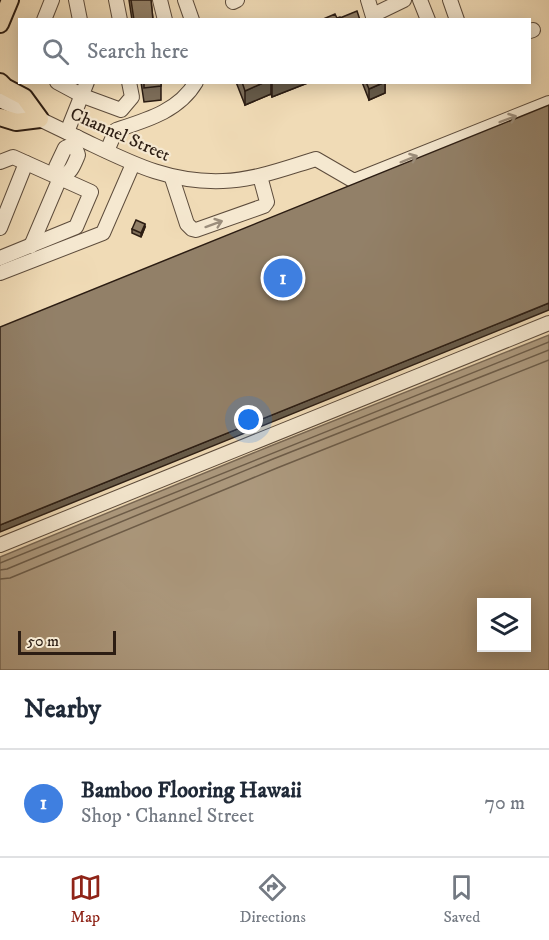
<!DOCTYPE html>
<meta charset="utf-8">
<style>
body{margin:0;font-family:"IM FELL DW Pica",serif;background:#f6f6f7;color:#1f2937}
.controls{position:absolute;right:18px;bottom:18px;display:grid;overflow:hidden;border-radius:0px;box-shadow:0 3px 15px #0003}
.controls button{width:54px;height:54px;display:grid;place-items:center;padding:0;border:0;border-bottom:2px solid #e0e1e3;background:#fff;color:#1f2937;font:30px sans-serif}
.scale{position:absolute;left:18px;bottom:15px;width:98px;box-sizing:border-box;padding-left:6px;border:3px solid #2c1d13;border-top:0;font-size:16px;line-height:21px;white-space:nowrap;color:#2c1d13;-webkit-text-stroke:4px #f5e8d0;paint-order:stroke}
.you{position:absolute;left:249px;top:420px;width:21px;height:21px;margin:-15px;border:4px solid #fff;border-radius:50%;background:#1a73e8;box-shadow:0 0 0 9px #1a73e833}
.badge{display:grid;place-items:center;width:39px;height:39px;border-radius:50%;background:#8f2418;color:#fff;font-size:20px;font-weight:700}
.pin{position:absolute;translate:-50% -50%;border:3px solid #fff;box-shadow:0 2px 6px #0006}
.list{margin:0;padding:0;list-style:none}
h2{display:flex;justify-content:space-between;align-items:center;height:78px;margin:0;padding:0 24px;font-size:26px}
h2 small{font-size:20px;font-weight:400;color:#747a83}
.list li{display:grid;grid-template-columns:39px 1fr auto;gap:18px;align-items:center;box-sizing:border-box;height:108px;padding:0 24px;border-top:2px solid #e0e1e3}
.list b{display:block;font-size:22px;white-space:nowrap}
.list p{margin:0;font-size:20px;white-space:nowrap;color:#747a83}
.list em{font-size:20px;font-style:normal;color:#747a83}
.icon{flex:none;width:33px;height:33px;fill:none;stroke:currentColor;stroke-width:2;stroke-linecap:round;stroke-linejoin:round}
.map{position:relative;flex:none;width:549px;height:670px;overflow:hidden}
.search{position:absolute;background:#fff;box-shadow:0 3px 15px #0003;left:18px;right:18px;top:18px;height:66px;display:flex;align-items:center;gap:15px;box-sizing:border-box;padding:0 21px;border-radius:0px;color:#747a83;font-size:22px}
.sheet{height:186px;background:#fff}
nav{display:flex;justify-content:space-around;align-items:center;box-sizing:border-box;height:84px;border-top:2px solid #e0e1e3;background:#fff;font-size:16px;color:#747a83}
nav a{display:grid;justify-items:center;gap:3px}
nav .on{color:#8f2418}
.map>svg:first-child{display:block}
</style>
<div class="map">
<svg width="549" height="670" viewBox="0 0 549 670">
<rect width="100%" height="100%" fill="#f0dbb6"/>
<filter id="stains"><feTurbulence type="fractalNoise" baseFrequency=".00333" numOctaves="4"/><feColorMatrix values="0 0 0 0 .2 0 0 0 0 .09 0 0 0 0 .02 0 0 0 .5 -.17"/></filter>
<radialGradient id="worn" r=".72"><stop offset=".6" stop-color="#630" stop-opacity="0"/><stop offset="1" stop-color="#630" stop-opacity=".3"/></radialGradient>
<path fill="#ad9a7f" stroke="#796854" stroke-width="1.5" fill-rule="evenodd" d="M 549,335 L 549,670 L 0,670 L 0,557 L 268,447 ZM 482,602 L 526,602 L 526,648 L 482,648 Z"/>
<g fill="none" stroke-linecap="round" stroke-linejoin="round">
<g stroke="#6c5c49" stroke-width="1.5">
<polyline points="0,563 549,342"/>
<polyline points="0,570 7,569 273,459 549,350"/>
<polyline points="0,579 10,578 277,468 549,360"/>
</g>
<defs>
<g id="minor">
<polyline points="76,0 80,20"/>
<polyline points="116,0 120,20"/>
<polyline points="160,0 165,20"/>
<polyline points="185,0 192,20"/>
<polyline points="368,0 374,20"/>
<polyline points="420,0 428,20"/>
<polyline points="450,0 457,20"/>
<polyline points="233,2 237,0"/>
<polyline points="373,15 404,0"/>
<polyline points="44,20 52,0"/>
<polyline points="530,31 533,30"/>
<polyline points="57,82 83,96 121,110 132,97 129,82"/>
<path d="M 0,100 C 29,114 58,128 87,142 C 133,164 170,183 223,181 C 255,180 286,168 316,159 L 354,181 L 549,103"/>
<polyline points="67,132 87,82"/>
<path d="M 107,151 L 116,130 C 147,120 179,111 196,82"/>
<polyline points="0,162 13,157 91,192 76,227 0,258"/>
<polyline points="60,178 56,167 65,148 74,144"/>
<polyline points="172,178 187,224 192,229 196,230 264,206 267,202 260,176"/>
<polyline points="0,228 26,163"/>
<path d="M 31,246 L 60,178 C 71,173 73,167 78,155 L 74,144 L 77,137"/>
<polyline points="0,273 103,233 133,164"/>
<polyline points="0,545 549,323"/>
</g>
<g id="major">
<polyline points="0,24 10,0"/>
<polyline points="0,82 5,87 24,97 40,119 16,122 0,117"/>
</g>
</defs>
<use href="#minor" stroke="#5d4c3c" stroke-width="16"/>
<use href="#major" stroke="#2c1d13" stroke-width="20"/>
<use href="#minor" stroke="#f5e8d0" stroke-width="14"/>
<use href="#major" stroke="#f0dbb6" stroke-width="16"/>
</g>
<g fill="#7e6e59" stroke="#2c1d13" stroke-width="1.5">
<polygon points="129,0 151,0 153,20 132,20"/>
<polygon points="141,82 161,82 161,100 144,102"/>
<polygon points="236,82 310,82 272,97 271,94 245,105"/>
<polygon points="362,82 385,82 385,93 369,100"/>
<polygon points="145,227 141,237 132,233 132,229"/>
</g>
<g fill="#665a49" stroke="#2c1d13" stroke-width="1.5">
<polygon points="265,82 271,82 271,94 245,105 245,91"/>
<polygon points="274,82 310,82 272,97 272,83"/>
<polygon points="385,82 385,93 369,100 369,89"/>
<polygon points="145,224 145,227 141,237 141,233"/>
<polygon points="549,303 549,310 0,532 0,525"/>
</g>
<g fill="#928068" stroke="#2c1d13" stroke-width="1.5">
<polygon points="131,0 151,0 153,20 134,20"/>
<polygon points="357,11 360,20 341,20 340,18"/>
<polygon points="335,14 337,18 340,17 341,20 321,20"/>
<polygon points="144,82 161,82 161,86 144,88"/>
<polygon points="242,82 265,82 245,91"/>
<polygon points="366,82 385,82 369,89"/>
<polygon points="549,105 549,303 0,525 0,327"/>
<polygon points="136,220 145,224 141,233 132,229"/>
</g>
<defs><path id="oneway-shaft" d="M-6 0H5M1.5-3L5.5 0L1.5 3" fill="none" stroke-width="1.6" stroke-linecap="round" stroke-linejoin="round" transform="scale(1.5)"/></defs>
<g stroke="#9b8d7b">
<use href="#oneway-shaft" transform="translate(508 119) rotate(-21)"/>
<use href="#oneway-shaft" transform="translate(409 159) rotate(-22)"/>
<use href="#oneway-shaft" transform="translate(214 224) rotate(-20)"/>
</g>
<g text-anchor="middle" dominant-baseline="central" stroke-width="4.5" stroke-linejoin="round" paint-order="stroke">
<g font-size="18" fill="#2c1d13" stroke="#f5e8d0">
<text transform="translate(120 135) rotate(24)">Channel Street</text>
</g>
</g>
<rect width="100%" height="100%" filter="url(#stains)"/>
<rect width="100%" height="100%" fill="url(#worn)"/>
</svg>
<div class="controls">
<button><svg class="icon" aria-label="layers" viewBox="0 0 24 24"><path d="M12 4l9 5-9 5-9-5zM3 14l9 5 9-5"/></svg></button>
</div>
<div class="scale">50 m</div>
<div class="you"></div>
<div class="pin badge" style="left:283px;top:278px;background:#3f7fe0">1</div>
<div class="search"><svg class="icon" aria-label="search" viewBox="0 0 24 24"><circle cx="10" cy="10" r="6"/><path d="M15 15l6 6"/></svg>Search here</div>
</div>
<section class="sheet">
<h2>Nearby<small></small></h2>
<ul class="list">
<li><span class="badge" style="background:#3f7fe0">1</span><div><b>Bamboo Flooring Hawaii</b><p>Shop · Channel Street</p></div><em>70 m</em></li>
</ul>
</section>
<nav>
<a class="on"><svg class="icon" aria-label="map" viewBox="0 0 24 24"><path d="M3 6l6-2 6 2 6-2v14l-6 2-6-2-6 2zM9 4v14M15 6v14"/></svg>Map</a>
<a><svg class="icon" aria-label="directions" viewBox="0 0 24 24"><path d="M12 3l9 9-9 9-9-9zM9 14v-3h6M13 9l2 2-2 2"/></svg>Directions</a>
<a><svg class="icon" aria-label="saved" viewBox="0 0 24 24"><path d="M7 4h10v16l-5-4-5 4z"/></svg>Saved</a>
</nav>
